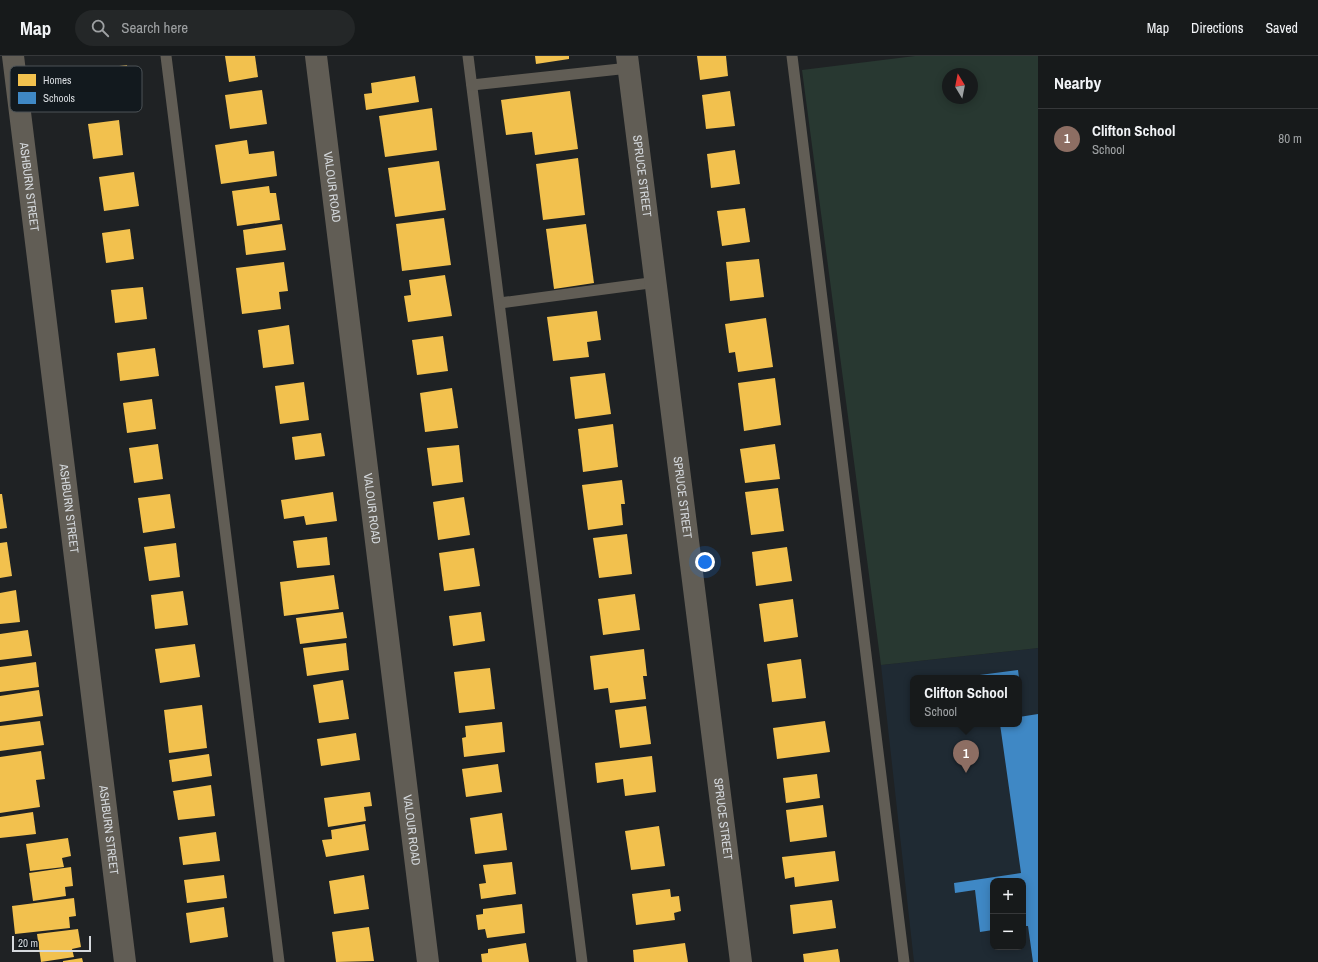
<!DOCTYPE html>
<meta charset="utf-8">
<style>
body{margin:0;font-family:"Archivo Narrow",sans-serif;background:#242728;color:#f1f3f6}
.controls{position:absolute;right:12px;bottom:12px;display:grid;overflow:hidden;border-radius:8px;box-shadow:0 2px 10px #0003}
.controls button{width:36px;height:36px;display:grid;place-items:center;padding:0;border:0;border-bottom:1px solid #36383a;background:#171a1b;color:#f1f3f6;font:20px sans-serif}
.compass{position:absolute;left:942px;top:12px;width:36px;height:36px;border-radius:50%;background:#171a1b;box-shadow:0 2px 10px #0003;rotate:350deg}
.scale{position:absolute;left:12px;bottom:10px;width:79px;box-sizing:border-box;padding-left:4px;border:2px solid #d5d9dd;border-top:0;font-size:11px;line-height:14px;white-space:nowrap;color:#d5d9dd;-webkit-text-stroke:3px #12191e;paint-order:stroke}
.you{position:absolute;left:705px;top:506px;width:14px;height:14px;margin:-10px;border:3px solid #fff;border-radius:50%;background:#1a73e8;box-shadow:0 0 0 6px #1a73e833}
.badge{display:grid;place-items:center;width:26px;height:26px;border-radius:50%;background:#95999c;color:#fff;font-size:13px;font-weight:700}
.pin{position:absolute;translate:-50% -33px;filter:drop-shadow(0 1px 2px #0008)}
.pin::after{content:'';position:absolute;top:21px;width:14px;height:12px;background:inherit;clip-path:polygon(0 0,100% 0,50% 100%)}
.popup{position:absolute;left:910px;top:619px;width:112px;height:52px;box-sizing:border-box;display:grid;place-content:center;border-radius:8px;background:#171a1b;filter:drop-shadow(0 1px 3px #0005);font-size:13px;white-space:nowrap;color:#9ea1a3}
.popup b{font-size:15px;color:#f1f3f6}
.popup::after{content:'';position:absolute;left:50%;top:100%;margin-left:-8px;border:8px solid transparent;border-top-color:#171a1b}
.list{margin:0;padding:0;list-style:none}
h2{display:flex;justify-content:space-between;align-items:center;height:52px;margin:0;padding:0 16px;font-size:17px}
h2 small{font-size:13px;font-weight:400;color:#9ea1a3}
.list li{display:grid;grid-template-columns:26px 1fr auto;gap:12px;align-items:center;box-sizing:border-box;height:60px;padding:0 16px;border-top:1px solid #36383a}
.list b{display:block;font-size:15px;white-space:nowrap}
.list p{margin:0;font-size:13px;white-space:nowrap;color:#9ea1a3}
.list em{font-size:13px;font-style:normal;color:#9ea1a3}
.icon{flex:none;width:22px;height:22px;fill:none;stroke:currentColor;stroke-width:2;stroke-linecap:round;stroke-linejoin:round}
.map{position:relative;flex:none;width:1038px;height:906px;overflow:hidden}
header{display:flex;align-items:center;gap:24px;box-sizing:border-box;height:56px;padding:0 20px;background:#171a1b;border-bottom:1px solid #36383a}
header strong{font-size:19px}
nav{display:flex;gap:22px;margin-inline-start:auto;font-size:14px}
.search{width:280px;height:36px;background:#242728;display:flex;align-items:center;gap:10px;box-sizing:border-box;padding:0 14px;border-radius:22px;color:#9ea1a3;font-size:15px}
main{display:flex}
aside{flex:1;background:#171a1b}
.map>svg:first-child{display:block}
</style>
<header>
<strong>Map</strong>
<div class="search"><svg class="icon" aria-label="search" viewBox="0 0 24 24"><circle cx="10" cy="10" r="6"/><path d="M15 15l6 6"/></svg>Search here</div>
<nav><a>Map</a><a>Directions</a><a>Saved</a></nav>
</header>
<main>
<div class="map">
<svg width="1038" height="906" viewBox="0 0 1038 906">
<rect width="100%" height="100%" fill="#1f2224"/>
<path fill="#1f2a33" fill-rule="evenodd" d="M 1038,592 L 1038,906 L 914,906 L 881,609 ZM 913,622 L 1019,622 L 1019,668 L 913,668 ZM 993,825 L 1023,825 L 1023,891 L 993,891 Z"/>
<path fill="#283831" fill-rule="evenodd" d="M 915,0 L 1038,0 L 1038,592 L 881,609 L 802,14 ZM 948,18 L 972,18 L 972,42 L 948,42 Z"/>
<g fill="#f2c14e">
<polygon points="225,0 255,0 258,21 229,26"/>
<polygon points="535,0 569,0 569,3 536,8"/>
<polygon points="697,0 726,0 728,20 700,24"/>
<polygon points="127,9 132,44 85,51 80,15"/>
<polygon points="415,20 419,46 366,54 364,38 372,37 371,27"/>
<polygon points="262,34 267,68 230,73 225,39"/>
<polygon points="570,35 578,93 535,99 532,76 506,79 501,44"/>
<polygon points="730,35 735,70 706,73 702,39"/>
<polygon points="432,52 437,94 385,101 379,60"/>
<polygon points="119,64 123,99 93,103 88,68"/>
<polygon points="247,84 249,98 274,95 277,120 221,128 215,89"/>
<polygon points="735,94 740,128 711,132 707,98"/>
<polygon points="578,102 585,159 543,164 536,108"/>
<polygon points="439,105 446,154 395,161 388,112"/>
<polygon points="134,116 139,150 104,155 99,121"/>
<polygon points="269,130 270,137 276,137 280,164 237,170 232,135"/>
<polygon points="745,152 750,186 722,190 717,155"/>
<polygon points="444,162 451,209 402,215 396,168"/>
<polygon points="282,168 286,194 246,199 243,174"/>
<polygon points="586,168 594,227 554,233 546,173"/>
<polygon points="130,173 134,203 106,207 102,177"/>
<polygon points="759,203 764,241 730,245 726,206"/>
<polygon points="284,206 288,235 279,236 281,253 242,258 236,212"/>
<polygon points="445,219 452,260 408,266 404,240 411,239 409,224"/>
<polygon points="143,231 147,263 115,267 111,234"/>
<polygon points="597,255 601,284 587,286 589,301 553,305 547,261"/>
<polygon points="766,262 773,311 738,316 735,296 729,297 725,268"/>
<polygon points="289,269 294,308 263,312 258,274"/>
<polygon points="443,280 448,315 417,319 412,284"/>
<polygon points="155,292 159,320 120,325 117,297"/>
<polygon points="605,317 611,358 575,363 570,321"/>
<polygon points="775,322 781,369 744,375 738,327"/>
<polygon points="304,326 309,364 280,368 275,330"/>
<polygon points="452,332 458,372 425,376 420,337"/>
<polygon points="152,343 156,373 127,377 123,347"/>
<polygon points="613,368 618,411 583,416 578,373"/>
<polygon points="321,377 325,400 295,404 292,381"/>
<polygon points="158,388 163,423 134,427 129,392"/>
<polygon points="775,388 780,423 745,427 740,393"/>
<polygon points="459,389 463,426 432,430 427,392"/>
<polygon points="622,424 625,448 621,448 623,469 588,474 582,429"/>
<polygon points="778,432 784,475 751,479 745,436"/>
<polygon points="333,436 337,465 306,469 304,460 284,463 281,444"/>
<polygon points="0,438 2,438 7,472 0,473"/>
<polygon points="170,438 175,472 143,477 138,442"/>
<polygon points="464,441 470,479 438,484 433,446"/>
<polygon points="627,478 632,518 599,522 593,482"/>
<polygon points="327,481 330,509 297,512 293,485"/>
<polygon points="7,486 12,520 0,522 0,487"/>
<polygon points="176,487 180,521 149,525 144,491"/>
<polygon points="787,491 792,525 756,530 752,496"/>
<polygon points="474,492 480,530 444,535 439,497"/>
<polygon points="334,519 339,553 284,560 280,526"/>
<polygon points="16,534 20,566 0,568 0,537"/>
<polygon points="183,535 188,569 155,573 151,539"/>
<polygon points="635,538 640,574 603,579 598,543"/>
<polygon points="793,543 798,581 764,586 759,548"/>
<polygon points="343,556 347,582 300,588 296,562"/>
<polygon points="481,556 485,585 453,590 449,560"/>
<polygon points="28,574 32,600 0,604 0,578"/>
<polygon points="346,587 349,614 307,620 303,592"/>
<polygon points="195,588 200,621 160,627 155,593"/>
<polygon points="644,593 647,620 643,620 646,643 610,647 608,632 594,634 590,600"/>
<polygon points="801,603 806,642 772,646 767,608"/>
<polygon points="36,606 39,631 0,636 0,611"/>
<polygon points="490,612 495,653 459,657 454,616"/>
<polygon points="343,624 349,663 319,667 313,629"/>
<polygon points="39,634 43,660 0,666 0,640"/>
<polygon points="202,649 207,692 169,697 164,654"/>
<polygon points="646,650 651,688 620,692 615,654"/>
<polygon points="40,665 44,689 0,695 0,670"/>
<polygon points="825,665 830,696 777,703 773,672"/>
<polygon points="502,666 505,696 464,701 462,682 466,681 465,670"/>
<polygon points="356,677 360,704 321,710 317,683"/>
<polygon points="41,695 45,723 36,724 40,751 0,757 0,701"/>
<polygon points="209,698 212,720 172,726 169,704"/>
<polygon points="652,700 656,736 625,740 623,723 597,727 595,707"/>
<polygon points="498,708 502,736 466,741 462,713"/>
<polygon points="817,718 820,742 786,747 783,722"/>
<polygon points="211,729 215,760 178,764 173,735"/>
<polygon points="370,736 372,750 364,751 366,765 328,771 324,742"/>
<polygon points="823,749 827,781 790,786 786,754"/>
<polygon points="33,756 36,778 0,782 0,761"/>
<polygon points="502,757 507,794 475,798 470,762"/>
<polygon points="365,768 369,794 326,801 322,784 332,783 331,774"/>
<polygon points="659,770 665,810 631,814 625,775"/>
<polygon points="216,776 220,805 183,809 179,781"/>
<polygon points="68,782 71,800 62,802 64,811 30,815 26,788"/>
<polygon points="835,795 839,825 795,831 794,821 785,823 782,801"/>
<polygon points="512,806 516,838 481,843 479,828 486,827 483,809"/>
<polygon points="71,811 73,830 65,831 66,840 33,845 29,817"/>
<polygon points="224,819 227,842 187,847 184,824"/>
<polygon points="364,819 369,853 334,858 329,825"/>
<polygon points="670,833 671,841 679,840 681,855 674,857 675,864 636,869 632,838"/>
<polygon points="74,842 76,860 69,861 70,872 15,878 12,850"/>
<polygon points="832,844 836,872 793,878 790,849"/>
<polygon points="522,848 525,877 487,882 485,873 478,874 476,859 483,858 483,853"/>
<polygon points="224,851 228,881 190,887 186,857"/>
<polygon points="369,871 374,905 336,906 332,876"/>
<polygon points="78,873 81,891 72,893 74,901 41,906 37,878"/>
<polygon points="526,887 529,906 482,906 481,898 488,897 488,893"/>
<polygon points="685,887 688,906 634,906 633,894"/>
<polygon points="838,893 840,906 804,906 803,898"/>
<polygon points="82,902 83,906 63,906 63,905"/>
</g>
<g fill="#3f88c5">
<polygon points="1018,614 1019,622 972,622 972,620"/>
<polygon points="1019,630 1022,647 1019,648"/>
<polygon points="1038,658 1038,906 1033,906 1028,870 1023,870 1023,825 993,825 993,874 980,876 975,834 955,837 954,827 1021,817 1000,668 1019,668 1019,661"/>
</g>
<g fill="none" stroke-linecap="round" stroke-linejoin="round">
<g stroke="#615d55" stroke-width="11">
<polyline points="166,0 279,906"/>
<polyline points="468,0 582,906"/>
<polyline points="792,0 904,906"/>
<polyline points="472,29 629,12"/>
<polyline points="500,247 657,226"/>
</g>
<g stroke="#615d55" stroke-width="22">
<path id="s1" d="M 13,0 L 125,906"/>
<path id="s2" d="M 316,0 L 428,906"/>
<path id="s3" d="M 627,0 L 741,906"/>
</g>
</g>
<g text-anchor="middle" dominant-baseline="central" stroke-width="4" stroke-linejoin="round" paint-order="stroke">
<g font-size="12" fill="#d5d9dd" stroke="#12191e">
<text stroke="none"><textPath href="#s3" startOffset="121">SPRUCE STREET</textPath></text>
<text stroke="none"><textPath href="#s1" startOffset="132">ASHBURN STREET</textPath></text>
<text stroke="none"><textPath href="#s2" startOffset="132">VALOUR ROAD</textPath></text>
<text stroke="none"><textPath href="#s3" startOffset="445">SPRUCE STREET</textPath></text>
<text stroke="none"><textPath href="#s1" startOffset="456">ASHBURN STREET</textPath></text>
<text stroke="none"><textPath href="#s2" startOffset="456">VALOUR ROAD</textPath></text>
<text stroke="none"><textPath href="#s3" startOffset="769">SPRUCE STREET</textPath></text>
<text stroke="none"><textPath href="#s1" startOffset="780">ASHBURN STREET</textPath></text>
<text stroke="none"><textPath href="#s2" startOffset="780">VALOUR ROAD</textPath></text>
</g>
</g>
<rect x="10" y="10" width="132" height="46" rx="6" fill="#12191e" stroke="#4c5357" stroke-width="1"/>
<rect x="18" y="18" width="18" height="12" fill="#f2c14e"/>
<rect x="18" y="36" width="18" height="12" fill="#3f88c5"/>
<g font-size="11" fill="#d5d9dd">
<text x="43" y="28">Homes</text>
<text x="43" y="46">Schools</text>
</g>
</svg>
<div class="controls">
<button>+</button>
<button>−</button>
</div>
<svg class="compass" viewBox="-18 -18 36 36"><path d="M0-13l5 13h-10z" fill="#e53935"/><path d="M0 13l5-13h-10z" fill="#9ea1a3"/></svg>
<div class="scale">20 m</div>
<div class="you"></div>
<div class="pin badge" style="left:966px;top:717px;background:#8d6e63">1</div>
<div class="popup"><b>Clifton School</b>School</div>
</div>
<aside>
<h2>Nearby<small></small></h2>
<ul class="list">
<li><span class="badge" style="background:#8d6e63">1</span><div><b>Clifton School</b><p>School</p></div><em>80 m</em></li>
</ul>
</aside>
</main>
